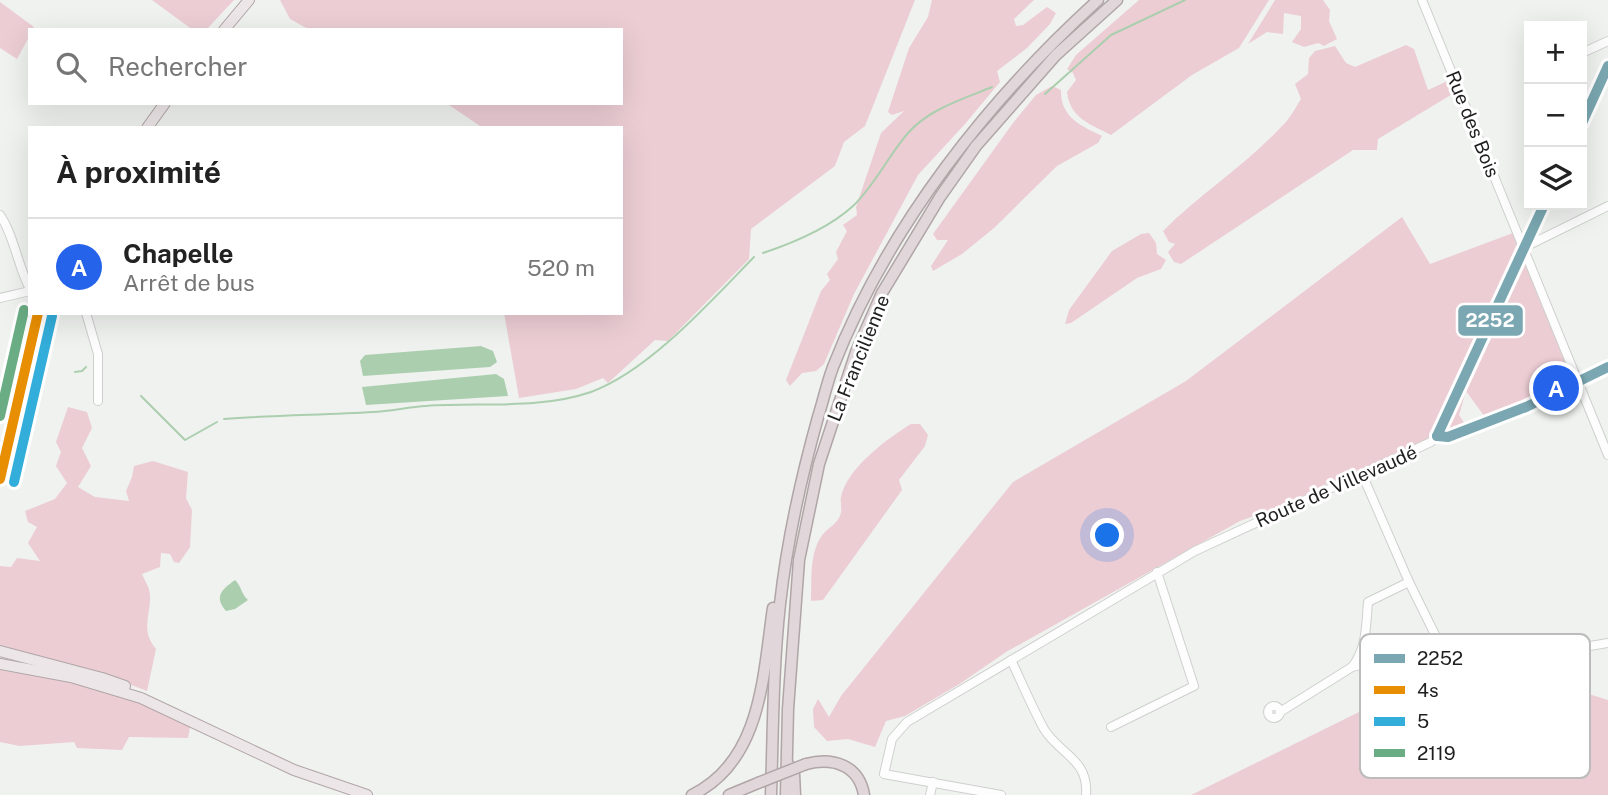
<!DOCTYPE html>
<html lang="fr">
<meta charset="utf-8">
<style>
body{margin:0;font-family:"Public Sans",sans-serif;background:#f6f6f6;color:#222}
.controls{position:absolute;right:21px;top:21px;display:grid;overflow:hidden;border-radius:0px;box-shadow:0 7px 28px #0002}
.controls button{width:63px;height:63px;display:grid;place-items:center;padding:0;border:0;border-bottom:2px solid #e0e0e0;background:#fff;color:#222;font:35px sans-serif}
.you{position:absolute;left:1108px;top:536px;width:24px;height:24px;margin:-18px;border:5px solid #fff;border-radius:50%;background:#1a73e8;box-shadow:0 0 0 10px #1a73e833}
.badge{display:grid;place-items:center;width:46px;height:46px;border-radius:50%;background:#2563eb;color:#fff;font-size:23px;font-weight:700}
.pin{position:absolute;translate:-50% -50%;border:4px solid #fff;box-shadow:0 2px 7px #0006}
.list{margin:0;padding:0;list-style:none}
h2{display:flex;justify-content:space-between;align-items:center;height:91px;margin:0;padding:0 28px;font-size:30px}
h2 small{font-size:23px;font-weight:400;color:#767676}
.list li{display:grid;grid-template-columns:46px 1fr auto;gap:21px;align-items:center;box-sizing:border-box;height:98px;padding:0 28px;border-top:2px solid #e0e0e0}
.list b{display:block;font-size:26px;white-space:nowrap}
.list p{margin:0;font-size:23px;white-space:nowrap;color:#767676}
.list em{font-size:23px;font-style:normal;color:#767676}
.icon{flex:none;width:38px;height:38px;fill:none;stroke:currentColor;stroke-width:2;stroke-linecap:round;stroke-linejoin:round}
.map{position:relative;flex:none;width:1608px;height:795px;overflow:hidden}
.search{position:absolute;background:#fff;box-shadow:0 7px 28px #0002;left:28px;top:28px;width:595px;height:77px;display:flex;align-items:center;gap:18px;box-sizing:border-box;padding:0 24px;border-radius:0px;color:#767676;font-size:26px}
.panel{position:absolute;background:#fff;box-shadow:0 7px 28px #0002;left:28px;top:126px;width:595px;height:189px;border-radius:0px}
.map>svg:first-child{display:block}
</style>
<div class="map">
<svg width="1608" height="795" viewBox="0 0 1608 795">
<rect width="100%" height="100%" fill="#f0f2f0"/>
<g fill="#eccdd4">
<polygon points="152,0 234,0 206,30 193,30"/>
<polygon points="280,0 915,0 865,126 844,142 835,166 751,229 749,259 668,341 655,340 608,383 603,378 576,389 519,398 504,313 621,313 621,128 483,128 446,103 621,103 621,30 310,30 290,19"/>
<polygon points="932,0 1034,0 1014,19 1016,26 1023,25 1047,7 1056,13 1050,24 1027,48 997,71 1000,82 965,124 918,175 854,294 824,364 816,371 802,373 790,386 786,380 821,291 830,280 827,274 838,259 836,252 847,231 843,225 857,215 856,207 881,133 904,111 892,115 888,112 909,48 928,17"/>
<path d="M 1139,0 L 1269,0 L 1239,48 L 1192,75 L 1111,135 C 1090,124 1070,118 1067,92 L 1076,80 L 1073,73 L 1067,69 L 1076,55 Z"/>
<polygon points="1275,0 1323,0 1330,10 1329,21 1337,39 1324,46 1318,43 1304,47 1292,42 1301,29 1301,16 1284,13 1283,34 1267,32 1248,44"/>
<polygon points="0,2 34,27 30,30 30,35 17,59 0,48"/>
<path d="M 1406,45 L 1414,49 L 1428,90 L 1454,78 L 1459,90 L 1378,139 L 1377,150 L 1353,150 L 1181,264 L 1174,262 L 1168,252 L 1175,244 L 1169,242 L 1163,231 C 1200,194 1246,165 1282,126 C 1290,119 1295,108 1301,99 L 1295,84 L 1308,74 L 1309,58 L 1315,51 L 1335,46 L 1346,63 L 1355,67 Z"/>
<path d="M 1052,86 L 1061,90 C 1060,117 1081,126 1102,136 L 1098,143 L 1057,166 L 994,228 L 962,254 L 933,271 L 931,266 L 948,240 L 937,240 L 933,234 L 1013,123 L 1036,95 Z"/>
<polygon points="1402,217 1430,264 1513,233 1574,383 1487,420 1466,391 1459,415 1465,424 1324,485 1291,503 1240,521 1006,652 961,683 905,716 886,721 875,747 848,739 827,741 814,727 813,709 818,699 829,717 841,696 1013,482 1186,381"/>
<polygon points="1149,233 1156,243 1157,254 1166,260 1161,269 1137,278 1071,323 1065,324 1069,310 1112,251 1141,234"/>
<path d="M 68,407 L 87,412 L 92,428 L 82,448 L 91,466 L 78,487 L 95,497 L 129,501 L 126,491 L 132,477 L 134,466 L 153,461 L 188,472 L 186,498 L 192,510 L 190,547 L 179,563 L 174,562 L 170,554 L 161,553 L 160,567 L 142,574 C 144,579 147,584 149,589 C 154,611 138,628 156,649 L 147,691 L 100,673 L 0,645 L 0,566 L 11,567 L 17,558 L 40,561 L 28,543 L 37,527 L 28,522 L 25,511 L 55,499 L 67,483 L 56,466 L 61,452 L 56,442 Z"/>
<path d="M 911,424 L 920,424 L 928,435 L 925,446 L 899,480 L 902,490 L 823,600 L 811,601 C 812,581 809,555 821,537 C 826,528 838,525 841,513 C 842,508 840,502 841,497 C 847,468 888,438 911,424 Z"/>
<polygon points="0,670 66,681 147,705 190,727 188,738 129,737 122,750 77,748 74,742 20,746 0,742"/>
<polygon points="1514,671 1608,700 1608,795 1191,795 1430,677"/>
</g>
<g fill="#abcfae">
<polygon points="481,346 493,351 497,362 490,367 363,376 360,361 365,355"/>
<polygon points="496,374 504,379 508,396 366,405 362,387"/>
<path d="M 235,580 C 242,587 241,594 248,600 L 235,609 L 226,611 C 214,597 221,590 235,580 Z"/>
</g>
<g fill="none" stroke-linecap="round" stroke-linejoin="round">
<g stroke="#abcfae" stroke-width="2">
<polyline points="1045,94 1111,35 1185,0"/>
<path d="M 763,253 C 793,243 829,228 853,206 C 875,185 888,156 908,133 C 929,109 963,99 992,87"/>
<polyline points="75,372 82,371 86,367"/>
<polyline points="141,396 185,440 217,422"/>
<path d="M 224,419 C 274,415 324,415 373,412 C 391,411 409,407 426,406 C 481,402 538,410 591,392 C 649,371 711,301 754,257"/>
</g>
<defs>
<g id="minor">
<polyline points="1422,0 1608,455"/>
<polyline points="1582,53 1608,41"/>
<polyline points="1582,123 1608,66"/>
<path d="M 0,215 C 14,235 18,267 30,289"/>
<polyline points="1523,248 1608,206"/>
<polyline points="0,298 30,291"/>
<polyline points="86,313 98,354 98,401"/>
<polyline points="1437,436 1448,437 1526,407 1608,367"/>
<polyline points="1362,474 1409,582 1449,663 1467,667 1608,643"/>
<path d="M 1011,660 C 1022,683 1032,707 1044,729 C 1059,754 1089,759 1086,795"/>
<polyline points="1352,667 1368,663 1368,654 1364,644"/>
<circle cx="1274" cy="712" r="6"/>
<path d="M 1280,712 L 1352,667 C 1367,648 1366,625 1368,602 L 1409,582"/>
<polyline points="1111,727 1194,686 1157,572"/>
<polyline points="930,795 933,782"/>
<polyline points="1001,795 884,774 892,739 907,722 1195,551 1431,442 1442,426 1544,205"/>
</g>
<g id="major">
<polyline points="224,30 249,0"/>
<polyline points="147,128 165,103"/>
<polyline points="0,479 38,313"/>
<polyline points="0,651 102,678 125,686"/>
<polyline points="0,664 71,677 141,698 294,770 367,795"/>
</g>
<g id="highway">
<polyline points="788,764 794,774 795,795"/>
<path d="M 806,764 C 833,757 859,765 864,795"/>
<path d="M 692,795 C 762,761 763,675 773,608"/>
<polyline points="729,795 758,783"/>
<path d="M 771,795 C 773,732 773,667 780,604 C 787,541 801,478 818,417 C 823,401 827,383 833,367 C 888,226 988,100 1098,0"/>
<polyline points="786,795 788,709 799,560 819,464 856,352 882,293 940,197 976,146 1056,55 1117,0"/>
</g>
</defs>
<use href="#minor" stroke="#ced0ce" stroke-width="10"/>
<use href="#major" stroke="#b0a5a7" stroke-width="12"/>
<use href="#highway" stroke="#b0a5a7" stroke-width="13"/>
<use href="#minor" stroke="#fdfdfd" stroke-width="8"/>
<use href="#major" stroke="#ede6e8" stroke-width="10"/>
<use href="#highway" stroke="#e1d6d9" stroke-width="10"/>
<defs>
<polyline id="highway-bridge" points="758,783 806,764"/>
</defs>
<use href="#highway-bridge" stroke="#b0a5a7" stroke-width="13" stroke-linecap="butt"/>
<use href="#highway-bridge" stroke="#e1d6d9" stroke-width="10"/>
<defs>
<g id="bus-1">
<polyline points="1582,123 1608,66"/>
<polyline points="1437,436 1544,205"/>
<polyline points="1437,436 1448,437 1526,407 1608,367"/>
</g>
<polyline id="bus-2" points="0,479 38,313"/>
<polyline id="bus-3" points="14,482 52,316"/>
<polyline id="bus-4" points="0,416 24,310"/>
</defs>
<use href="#bus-1" stroke="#fff" stroke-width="16"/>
<use href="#bus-2" stroke="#fff" stroke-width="16"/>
<use href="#bus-3" stroke="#fff" stroke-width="16"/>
<use href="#bus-4" stroke="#fff" stroke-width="16"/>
<use href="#bus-1" stroke="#7aa7b1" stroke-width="10"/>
<use href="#bus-2" stroke="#e88e03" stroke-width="10"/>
<use href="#bus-3" stroke="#33adda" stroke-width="10"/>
<use href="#bus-4" stroke="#6aad84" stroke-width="10"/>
</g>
<g text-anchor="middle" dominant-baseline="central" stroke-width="6" stroke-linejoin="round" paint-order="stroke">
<g font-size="19" fill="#1e1f1e" stroke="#fff">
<text transform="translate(1473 124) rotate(68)">Rue des Bois</text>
<text transform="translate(858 358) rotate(-68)">La Francilienne</text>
<text transform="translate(1336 486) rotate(-24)">Route de Villevaudé</text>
</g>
</g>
<rect x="1360" y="634" width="230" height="144" rx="10" fill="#fff" stroke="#bcbcbc" stroke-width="2"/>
<rect x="1374" y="654" width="31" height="9" fill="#7aa7b1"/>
<rect x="1374" y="686" width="31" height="8" fill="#e88e03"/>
<rect x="1374" y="717" width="31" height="9" fill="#33adda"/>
<rect x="1374" y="749" width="31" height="8" fill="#6aad84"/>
<g font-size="19" fill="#1e1f1e">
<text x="1417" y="665">2252</text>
<text x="1417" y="697">4s</text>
<text x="1417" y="728">5</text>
<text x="1417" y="760">2119</text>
</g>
<rect stroke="#fff" stroke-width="2.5" x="1457" y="304" width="67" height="33" rx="7" fill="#7aa7b1"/>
<g font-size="19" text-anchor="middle" font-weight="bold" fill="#fff">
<text x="1490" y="327">2252</text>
</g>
</svg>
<div class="controls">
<button>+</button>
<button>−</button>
<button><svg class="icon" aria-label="layers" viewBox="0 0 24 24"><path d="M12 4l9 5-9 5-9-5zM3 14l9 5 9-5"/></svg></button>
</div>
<div class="you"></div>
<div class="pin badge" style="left:1556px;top:388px">A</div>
<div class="search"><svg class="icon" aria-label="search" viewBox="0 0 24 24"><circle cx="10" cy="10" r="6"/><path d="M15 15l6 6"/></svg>Rechercher</div>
<section class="panel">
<h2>À proximité<small></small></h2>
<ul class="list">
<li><span class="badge">A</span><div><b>Chapelle</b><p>Arrêt de bus</p></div><em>520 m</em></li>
</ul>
</section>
</div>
